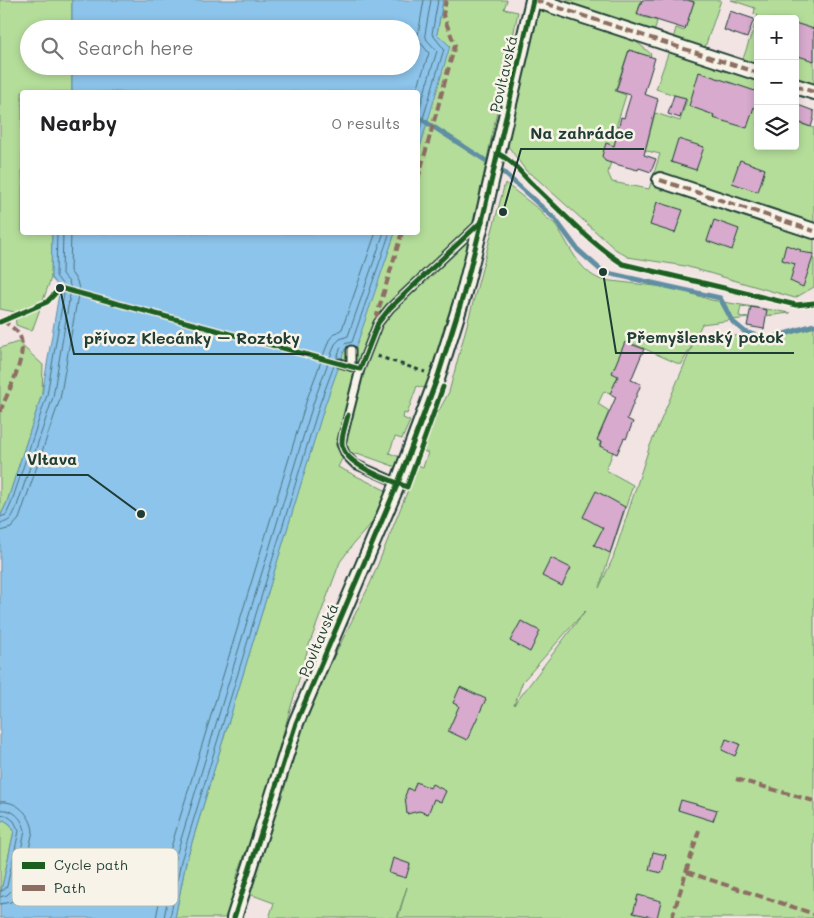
<!DOCTYPE html>
<meta charset="utf-8">
<style>
body{margin:0;font-family:Mali,sans-serif;background:#f6f6f6;color:#202124}
.controls{position:absolute;right:15px;top:15px;display:grid;overflow:hidden;border-radius:5px;box-shadow:0 2px 8px #0003}
.controls button{width:45px;height:45px;display:grid;place-items:center;padding:0;border:0;border-bottom:1px solid #e0e0e0;background:#fff;color:#202124;font:25px sans-serif}
.list{margin:0;padding:0;list-style:none}
h2{display:flex;justify-content:space-between;align-items:center;height:65px;margin:0;padding:0 20px;font-size:21px}
h2 small{font-size:16px;font-weight:400;color:#757577}
.icon{flex:none;width:28px;height:28px;fill:none;stroke:currentColor;stroke-width:2;stroke-linecap:round;stroke-linejoin:round}
.map{position:relative;flex:none;width:814px;height:918px;overflow:hidden}
.search{position:absolute;background:#fff;box-shadow:0 2px 8px #0003;left:20px;top:20px;width:400px;height:55px;display:flex;align-items:center;gap:12px;box-sizing:border-box;padding:0 18px;border-radius:28px;color:#757577;font-size:19px}
.panel{position:absolute;background:#fff;box-shadow:0 2px 8px #0003;left:20px;top:90px;width:400px;height:145px;border-radius:5px}
.map>svg:first-child{display:block}
</style>
<div class="map">
<svg width="814" height="918" viewBox="0 0 814 918">
<rect width="100%" height="100%" fill="#f1e4e3"/>
<filter id="ink" filterUnits="userSpaceOnUse"><feTurbulence type="fractalNoise" baseFrequency=".02" numOctaves="2"/><feDisplacementMap in="SourceGraphic" scale="10" xChannelSelector="R" yChannelSelector="G"/><feConvolveMatrix kernelMatrix="1 2 1 2 8 2 1 2 1" color-interpolation-filters="sRGB"/></filter>
<g filter="url(#ink)">
<g fill="#b4dd9a" stroke="#6a8d67" fill-rule="evenodd">
<polygon points="0,0 72,0 72,29 29,29 29,66 72,66 72,92 22,92 22,232 52,233 51,278 32,331 16,325 15,312 0,309"/>
<polygon points="443,0 507,0 504,9 518,12 459,292 428,389 417,386 407,414 404,413 403,418 410,421 402,439 395,437 389,453 400,457 396,467 357,453 342,459 338,467 389,492 379,515 354,543 340,562 309,645 259,816 238,873 227,918 175,918 186,862 325,404 345,348 354,350 395,233 418,232 418,154 427,122 437,34"/>
<polygon points="555,0 641,0 637,15 657,21 654,33"/>
<polygon points="689,0 721,0 704,50 673,39 676,28 684,31 694,2"/>
<polygon points="731,0 814,0 814,86 795,79 795,19 758,19 758,67 742,62 758,15 754,14 755,8"/>
<polygon points="537,9 542,9 633,39 651,54 650,57 629,50 615,91 626,95 617,124 615,145 608,173 612,182 649,189 660,154 622,145 622,141 646,147 655,113 680,121 687,99 656,89 669,51 758,79 758,92 746,105 758,109 758,146 795,146 795,122 814,128 814,287 795,298 685,266 628,257 615,249 535,177 526,171 508,146 517,91"/>
<path d="M 505,183 L 541,211 C 544,218 550,219 555,224 C 569,243 578,272 602,280 L 674,288 L 711,300 L 790,313 L 765,316 L 766,310 L 741,306 L 739,316 L 748,318 L 702,324 L 697,334 L 779,338 L 814,327 L 814,918 L 398,918 L 407,887 L 397,918 L 269,918 L 274,903 L 247,893 L 306,713 L 370,584 L 418,465 L 423,467 L 428,453 L 423,451 L 437,414 L 449,392 ZM 627,341 L 681,365 L 694,342 L 649,448 L 613,558 L 599,588 L 633,485 L 606,470 L 613,452 L 599,446 L 601,442 L 597,440 L 609,411 L 598,404 L 604,391 L 611,393 L 619,375 L 613,371 ZM 585,611 L 514,705 L 523,681 Z"/>
<polygon points="18,342 43,365 42,394 7,502 0,517 0,348"/>
<polygon points="4,820 10,824 14,831 0,896 0,822"/>
</g>
<g fill="#8dc4eb" stroke="#618ea2">
<polygon points="72,0 443,0 437,34 450,46 418,154 418,92 72,92 72,66 411,66 411,29 72,29"/>
<polygon points="52,233 395,233 355,350 345,349 325,405 186,862 175,918 0,918 0,896 14,831 10,824 4,820 0,822 0,517 7,502 42,394 60,288 51,278"/>
</g>
<g fill="none" stroke-linecap="round" stroke-linejoin="round">
<g stroke="#4b737d" stroke-width="1">
<polyline points="416,92 429,53 420,42 418,35 424,0"/>
<polyline points="418,113 437,51 427,40 425,34 431,0"/>
<polyline points="418,135 444,49 432,34 438,0"/>
<polyline points="0,517 6,515 11,504 47,395 65,288 56,276 57,232"/>
<path d="M 0,523 C 11,523 13,515 17,506 L 53,397 L 71,289 L 69,282 L 62,274 L 63,232"/>
<polyline points="0,531 11,528 19,519 60,399 79,289 77,281 70,271 71,232"/>
<path d="M 0,802 C 17,800 31,815 33,831 L 19,893 L 11,902 L 0,904"/>
<path d="M 0,810 C 13,808 23,819 25,831 L 13,889 L 7,895 L 0,897"/>
<polyline points="0,816 6,815 14,821 19,831 7,886 4,890 0,891"/>
<polyline points="156,918 168,857 307,399 329,340 334,334 342,329 376,232"/>
<polyline points="164,918 175,859 314,401 335,344 340,339 348,336 384,232"/>
<polyline points="170,918 181,861 320,403 341,347 344,344 352,342 390,232"/>
</g>
<polyline stroke="#618ea2" stroke-width="5" points="418,117 502,171 555,219 578,250 603,272 720,298 733,322 745,332 768,339 814,325"/>
<polyline stroke="#355859" stroke-width="1" stroke-dasharray="6 5" stroke-linecap="butt" points="60,288 337,362"/>
</g>
<g fill="#d7aace" stroke="#1f3d34">
<polygon points="642,0 687,0 694,2 685,29 637,14"/>
<polygon points="730,11 754,19 747,38 724,30"/>
<polygon points="795,23 814,29 814,61 795,55"/>
<polygon points="629,50 655,58 644,94 658,99 644,155 656,159 651,172 639,168 638,170 611,163 605,161 602,156 606,143 614,146 621,117 624,118 631,95 616,91"/>
<polygon points="699,72 758,92 758,109 754,107 747,128 713,118 714,115 689,106"/>
<polygon points="674,95 686,98 680,118 668,114"/>
<polygon points="798,105 814,111 814,117 811,127 795,121 795,112"/>
<polygon points="678,139 704,147 696,170 671,162"/>
<polygon points="740,160 765,169 758,192 732,183"/>
<polygon points="657,202 683,210 675,233 650,225"/>
<polygon points="714,220 739,229 732,250 707,241"/>
<polygon points="786,245 801,250 800,252 814,254 803,287 790,281 795,264 782,260"/>
<polygon points="751,307 767,310 764,329 747,326"/>
<polygon points="625,342 644,349 631,380 641,384 627,419 633,422 626,439 624,438 617,454 600,446 601,442 597,440 616,397 610,394 618,376 612,373"/>
<polygon points="596,491 625,507 610,553 594,545 603,528 583,517"/>
<polygon points="551,558 571,568 562,586 542,576"/>
<polygon points="521,621 540,631 530,652 510,641"/>
<polygon points="460,687 486,699 467,740 448,731 459,706 453,703"/>
<polygon points="726,739 740,744 735,756 722,750"/>
<polygon points="416,782 430,788 432,784 446,791 441,802 434,799 428,814 419,811 407,814 405,796 408,788 413,791"/>
<polygon points="681,800 717,810 713,821 678,810"/>
<polygon points="653,852 666,855 662,873 649,870"/>
<polygon points="393,858 410,864 406,878 389,873"/>
<polygon points="638,895 661,901 657,918 633,913"/>
</g>
<g fill="none" stroke-linecap="round" stroke-linejoin="round">
<defs>
<g id="service">
<polyline points="340,363 360,369"/>
<polyline points="351,366 351,350"/>
<polyline points="398,483 355,464 346,455 341,444 360,369 378,323 390,308 479,224"/>
</g>
<g id="minor">
<polyline points="535,0 758,73"/>
<polyline points="795,86 814,92"/>
<polyline points="660,180 814,231"/>
<polyline points="234,918 296,723 398,483 438,376 463,296 482,221 533,0"/>
</g>
</defs>
<use href="#service" stroke="#1f3d34" stroke-width="11"/>
<use href="#minor" stroke="#1f3d34" stroke-width="18"/>
<polyline stroke="#1f3d34" stroke-width="3" stroke-dasharray="4 4" stroke-linecap="butt" points="377,356 425,372"/>
<use href="#service" stroke="#f7f3e8" stroke-width="7"/>
<use href="#minor" stroke="#f7f3e8" stroke-width="14"/>
<g stroke="#8d6e63" stroke-width="4" stroke-dasharray="8 4" stroke-linecap="butt">
<polyline points="535,0 758,73"/>
<polyline points="795,86 814,92"/>
<polyline points="418,179 455,45 443,15 446,0"/>
<polyline points="660,180 814,231"/>
<polyline points="378,320 377,315 402,232"/>
<path d="M 0,412 C 7,393 30,353 19,334 C 16,329 8,325 4,321"/>
<polyline points="736,779 814,801"/>
<polyline points="687,872 814,914"/>
<polyline points="672,918 699,830"/>
</g>
<defs>
<g id="cycleway">
<path d="M 497,153 C 512,160 520,172 531,183 C 560,210 590,243 623,264 L 796,305 L 814,303"/>
<polyline points="0,322 47,302 60,288 360,369 378,323 390,308 482,221"/>
<path d="M 348,415 C 346,424 342,434 342,442 C 341,465 390,479 407,487 L 443,387"/>
<polyline points="234,918 296,723 398,483 438,376 463,296 482,221 533,0"/>
</g>
</defs>
<use href="#cycleway" stroke="#f7f3e8" stroke-width="8"/>
<use href="#cycleway" stroke="#1b5e20" stroke-width="5"/>
</g>
</g>
<g text-anchor="middle" dominant-baseline="central" stroke-width="5" stroke-linejoin="round" paint-order="stroke">
<g font-size="15" fill="#1f3d34" stroke="#f7f3e8">
<text transform="translate(503 74) rotate(-77)">Povltavská</text>
<text transform="translate(318 640) rotate(-67)">Povltavská</text>
</g>
</g>
<rect x="12" y="848" width="166" height="58" rx="8" fill="#f7f3e8" stroke="#b6bcb2" stroke-width="1"/>
<rect x="22" y="862" width="23" height="7" fill="#1b5e20"/>
<rect x="22" y="885" width="23" height="6" fill="#8d6e63"/>
<g font-size="14" fill="#1f3d34">
<text x="54" y="870">Cycle path</text>
<text x="54" y="893">Path</text>
</g>
<path fill="none" stroke="#1f3d34" stroke-width="2" d="M503 212L521 149H644M603 272L616 353H794M60 288L74 354H310M141 514L88 475H17"/>
<g fill="#1f3d34" stroke="#f7f3e8" stroke-width="2">
<circle cx="503" cy="212" r="5"/>
<circle cx="603" cy="272" r="5"/>
<circle cx="60" cy="288" r="5"/>
<circle cx="141" cy="514" r="5"/>
</g>
<g font-size="16" text-anchor="middle" font-weight="bold" fill="#1f3d34" stroke="#f7f3e8" stroke-width="5" stroke-linejoin="round" paint-order="stroke">
<text x="582" y="139">Na zahrádce</text>
<text x="705" y="343">Přemyšlenský potok</text>
<text x="192" y="344">přívoz Klecánky – Roztoky</text>
<text x="52" y="465">Vltava</text>
</g>
</svg>
<div class="controls">
<button>+</button>
<button>−</button>
<button><svg class="icon" aria-label="layers" viewBox="0 0 24 24"><path d="M12 4l9 5-9 5-9-5zM3 14l9 5 9-5"/></svg></button>
</div>
<div class="search"><svg class="icon" aria-label="search" viewBox="0 0 24 24"><circle cx="10" cy="10" r="6"/><path d="M15 15l6 6"/></svg>Search here</div>
<section class="panel">
<h2>Nearby<small>0 results</small></h2>
<ul class="list">
</ul>
</section>
</div>
